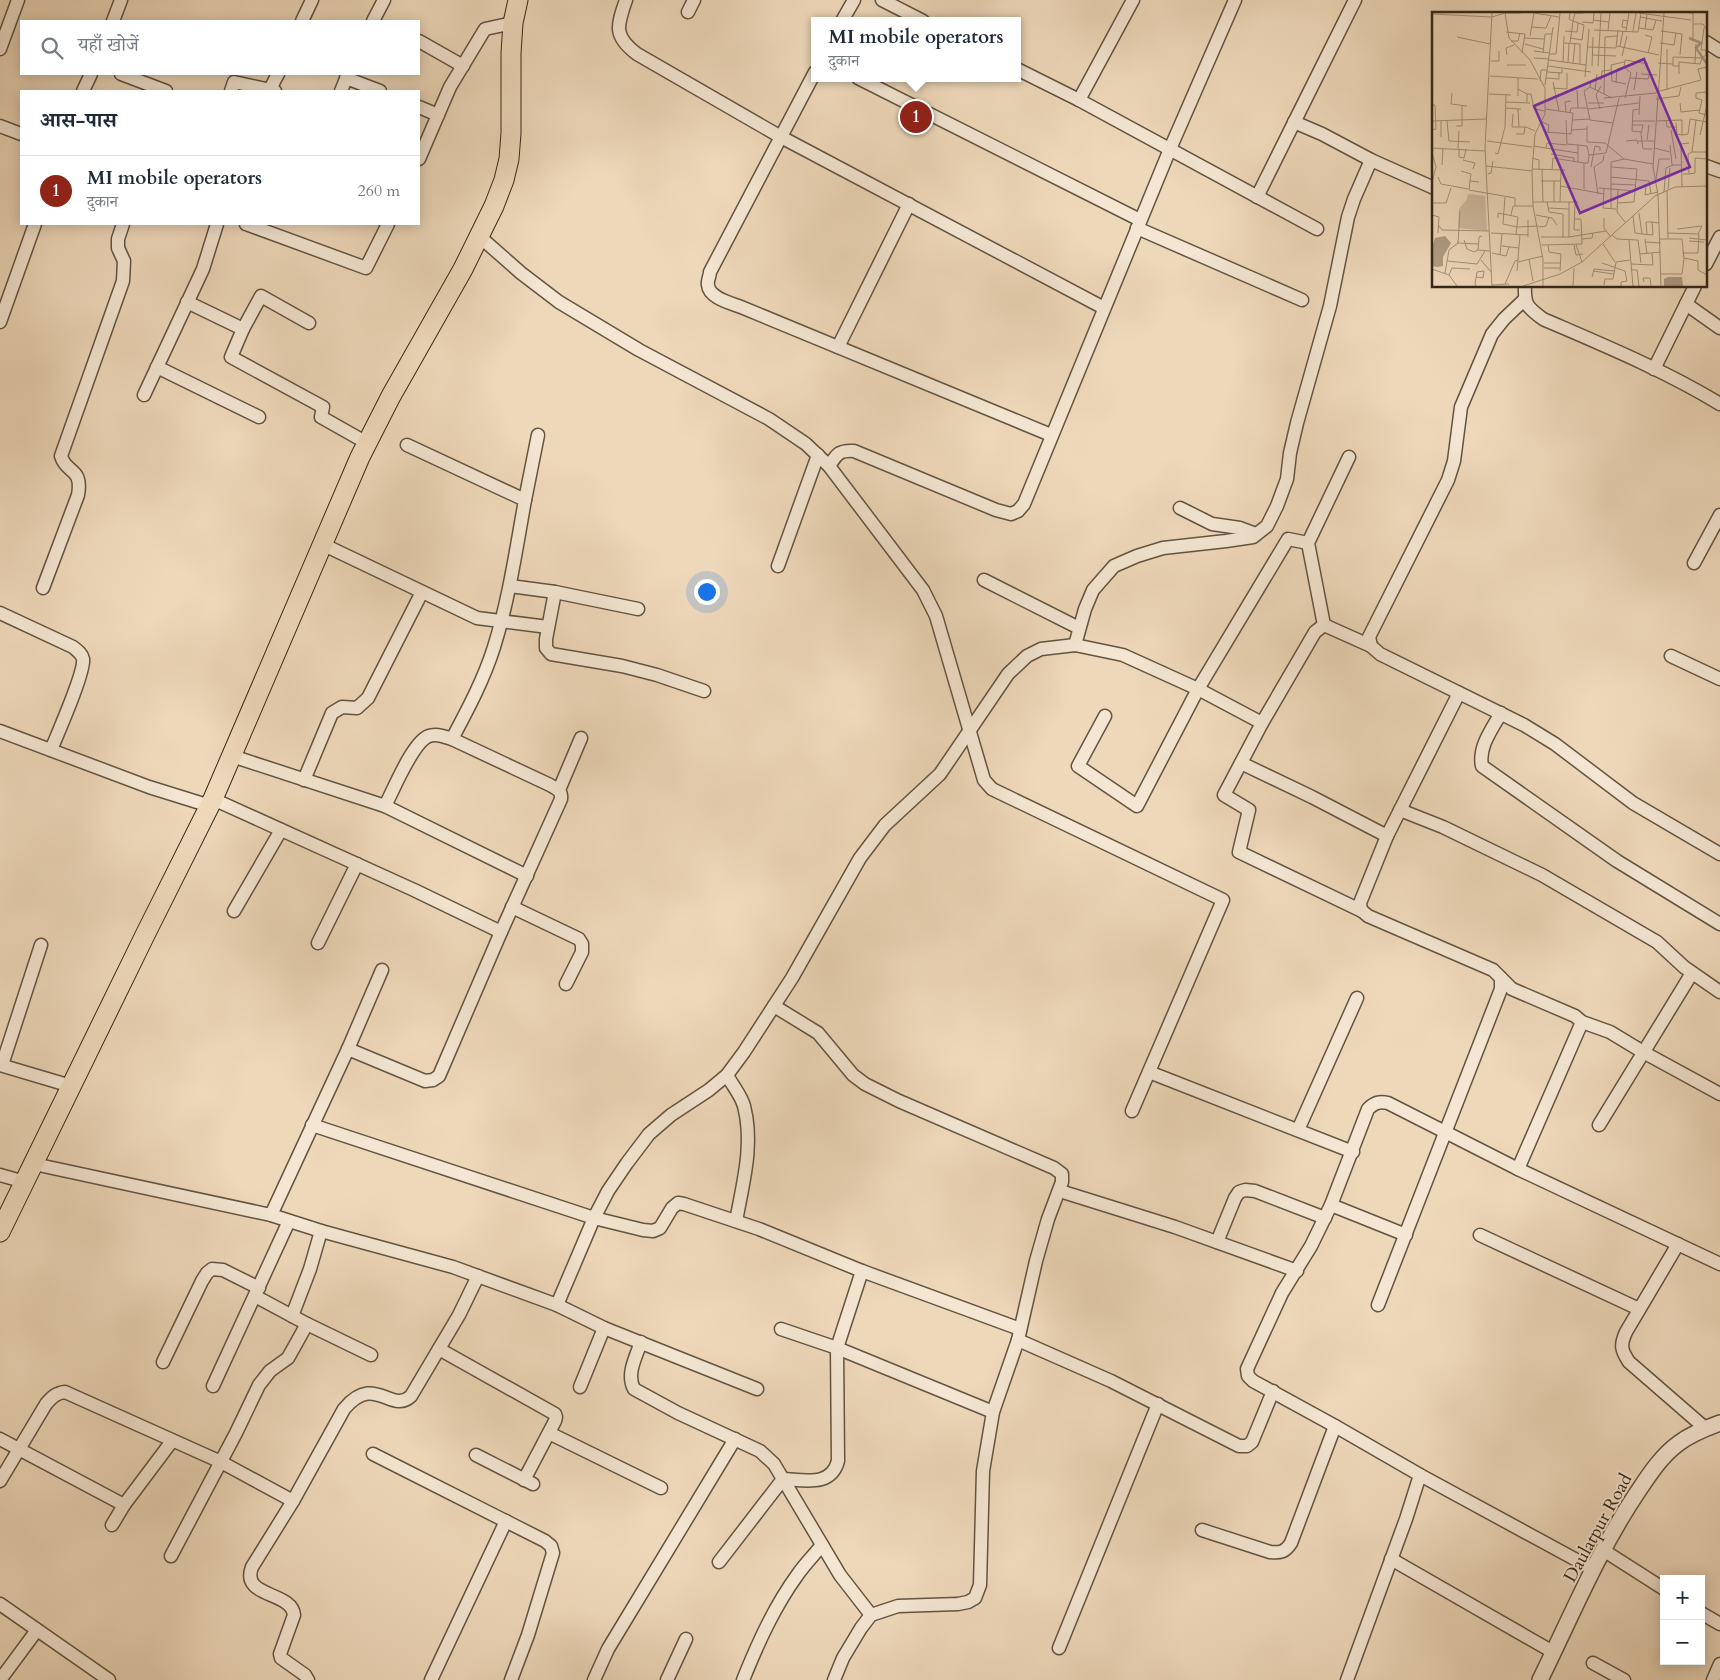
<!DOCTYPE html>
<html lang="hi">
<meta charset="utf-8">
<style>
body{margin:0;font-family:Cardo,"Noto Serif Devanagari",serif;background:#f2f2f3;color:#1f2937}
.controls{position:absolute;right:15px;bottom:15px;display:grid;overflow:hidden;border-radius:0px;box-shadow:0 2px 12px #0003}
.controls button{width:45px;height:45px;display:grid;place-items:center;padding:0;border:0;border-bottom:1px solid #e0e1e3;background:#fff;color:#1f2937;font:25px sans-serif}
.you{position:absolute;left:706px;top:591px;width:18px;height:18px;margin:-12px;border:4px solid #fff;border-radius:50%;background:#1a73e8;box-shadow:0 0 0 8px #1a73e833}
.badge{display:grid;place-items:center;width:32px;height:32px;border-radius:50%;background:#8f2418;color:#fff;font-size:16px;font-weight:700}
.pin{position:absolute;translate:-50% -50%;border:2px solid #fff;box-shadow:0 1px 5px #0006}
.popup{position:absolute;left:811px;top:17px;width:210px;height:65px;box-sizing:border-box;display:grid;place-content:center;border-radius:0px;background:#fff;filter:drop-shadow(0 1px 4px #0005);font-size:16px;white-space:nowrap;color:#747a83}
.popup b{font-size:19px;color:#1f2937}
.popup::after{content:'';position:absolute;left:50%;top:100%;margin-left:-10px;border:10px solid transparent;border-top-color:#fff}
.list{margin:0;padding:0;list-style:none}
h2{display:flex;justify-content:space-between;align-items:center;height:65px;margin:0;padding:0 20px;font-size:21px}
h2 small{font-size:16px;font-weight:400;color:#747a83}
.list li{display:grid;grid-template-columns:32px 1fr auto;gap:15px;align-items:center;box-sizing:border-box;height:70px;padding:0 20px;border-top:1px solid #e0e1e3}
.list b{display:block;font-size:19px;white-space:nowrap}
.list p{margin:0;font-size:16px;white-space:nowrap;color:#747a83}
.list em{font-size:16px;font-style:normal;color:#747a83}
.icon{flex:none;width:28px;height:28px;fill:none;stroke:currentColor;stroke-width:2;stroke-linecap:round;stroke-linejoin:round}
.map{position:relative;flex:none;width:1720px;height:1680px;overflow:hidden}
.search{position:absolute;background:#fff;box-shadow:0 2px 12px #0003;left:20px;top:20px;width:400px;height:55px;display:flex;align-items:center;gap:12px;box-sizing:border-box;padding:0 18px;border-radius:0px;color:#747a83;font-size:19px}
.panel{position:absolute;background:#fff;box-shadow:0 2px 12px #0003;left:20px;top:90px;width:400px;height:135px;border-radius:0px}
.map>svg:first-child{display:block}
</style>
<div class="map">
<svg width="1720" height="1680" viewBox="0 0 1720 1680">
<rect width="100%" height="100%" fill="#eed8ba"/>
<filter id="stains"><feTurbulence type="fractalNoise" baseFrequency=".004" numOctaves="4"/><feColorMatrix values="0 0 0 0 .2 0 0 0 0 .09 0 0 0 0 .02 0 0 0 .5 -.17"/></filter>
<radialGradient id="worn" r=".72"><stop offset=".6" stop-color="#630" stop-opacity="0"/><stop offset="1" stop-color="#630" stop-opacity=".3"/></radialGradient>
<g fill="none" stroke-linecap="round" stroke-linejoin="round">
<defs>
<g id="minor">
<path d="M 626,0 C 617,26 613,36 637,54 L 781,137 L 1104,308"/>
<polyline points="882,0 923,21"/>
<polyline points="688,12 694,0"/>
<polyline points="113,21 121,0"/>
<polyline points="302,21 312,0"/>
<polyline points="373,21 384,0"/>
<polyline points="842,21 854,0"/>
<polyline points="419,41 463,66"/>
<polyline points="1706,42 1720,51"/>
<polyline points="0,49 18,0"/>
<polyline points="1017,69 1079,100 1317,229"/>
<path d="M 815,72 L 710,272 C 710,276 707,281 708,285 C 709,298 731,303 741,307 L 1051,435"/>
<polyline points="121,74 166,91"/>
<polyline points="346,78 380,91"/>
<polyline points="858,78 1140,220"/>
<polyline points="270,89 278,74"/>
<polyline points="83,91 91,74"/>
<polyline points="231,91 234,82 275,91"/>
<polyline points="341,91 348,74"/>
<polyline points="1079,100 1133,0"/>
<polyline points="419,107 438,115"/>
<polyline points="1294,122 1322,134 1371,160 1434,188"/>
<polyline points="0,126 21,134"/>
<polyline points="419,159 450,87 485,29 513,23"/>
<polyline points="1706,166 1720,171"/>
<polyline points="1257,197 1355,0"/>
<polyline points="246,224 366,268 388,224"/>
<polyline points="1137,228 1302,300"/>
<polyline points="479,236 521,273 559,302 639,350 769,419 806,444 829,466 923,590 936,616 984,780 992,789 1223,900 1132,1111"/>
<polyline points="1706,264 1720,237"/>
<path d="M 1525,286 C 1524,305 1528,308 1543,319 C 1603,345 1664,370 1720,404"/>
<polyline points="1525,299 1504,319 1492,334 1461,407 1454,461 1448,480 1369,637 1371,646 1380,654 1524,725 1555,744 1633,803 1720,854"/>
<polyline points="187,302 243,329 231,357 323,407 321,417 367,443"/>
<polyline points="1686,304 1720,328"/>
<polyline points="0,322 35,224"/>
<polyline points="243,329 261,296 309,323"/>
<polyline points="838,347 909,204"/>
<polyline points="157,367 259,417"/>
<polyline points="1654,369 1695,286"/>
<polyline points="144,395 203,269 217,224"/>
<path d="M 407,445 L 525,500 C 516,550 509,599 494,647 C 484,679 468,709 452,739 C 445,737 436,733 429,736 C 413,741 393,791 385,806 L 527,876"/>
<path d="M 829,466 C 837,454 839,450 854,451 L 996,510 L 1011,514 L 1018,511 L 1024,504 L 1170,149 L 1235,0"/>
<polyline points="525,500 538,435"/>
<polyline points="1180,508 1212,524 1240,528 1256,534"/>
<polyline points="322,544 477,618 548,627"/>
<polyline points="1694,563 1720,515"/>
<polyline points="778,566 818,455"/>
<polyline points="984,580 1079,628"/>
<polyline points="510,586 555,592 638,609"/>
<path d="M 43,588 L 78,495 C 83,467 66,474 61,456 L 123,281 L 124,261 L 118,248 L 118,239 L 123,224"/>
<polyline points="555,592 546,639 546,648 551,654 622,666 657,675 704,691"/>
<path d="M 0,613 L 73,647 C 78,651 82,654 83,659 C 85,672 57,735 51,750"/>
<polyline points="1324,625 1308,543 1349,457"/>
<polyline points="1075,645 1085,609 1093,590 1114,566 1137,556 1163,548 1226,541 1253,537 1267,526 1277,506 1287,479 1290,453 1297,423 1330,306 1348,217 1354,199 1371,160"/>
<polyline points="1671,656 1720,679"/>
<path d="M 1501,713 C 1492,729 1478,747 1482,766 L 1617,861 L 1720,924"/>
<polyline points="1105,716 1078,766 1137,806 1198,689 1288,539 1308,543"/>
<polyline points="1262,723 1224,795 1249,810 1239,852 1362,911"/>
<polyline points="0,731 149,787 210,806"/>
<polyline points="232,756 385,806"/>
<polyline points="1241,763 1312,797 1387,836"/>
<polyline points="304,780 332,713 342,707 357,708 368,698 422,592"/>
<polyline points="559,790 581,738"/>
<polyline points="213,799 414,890 501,932"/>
<polyline points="1400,810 1443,827 1542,875 1657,942 1684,967 1720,992"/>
<polyline points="512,907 579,939 582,944 582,952 566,984"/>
<polyline points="234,911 281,830"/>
<polyline points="318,943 357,864"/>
<polyline points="1501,978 1512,989 1575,1016 1582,1022 1610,1032 1643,1052 1720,1094"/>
<polyline points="774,1006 818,1033 853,1075 865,1084 899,1101 1054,1168 1062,1174 1062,1182 1048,1219 1036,1261 1018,1340 993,1412 983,1471 980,1585 975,1598 968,1602 958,1604 898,1606 871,1615 861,1628 843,1658 834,1680"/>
<path d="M 348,1049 L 425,1081 L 433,1080 L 439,1076 L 501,932 L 561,799 C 562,791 557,789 550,785 L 452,739"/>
<polyline points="0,1065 71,1086"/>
<polyline points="2,1065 41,945"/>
<polyline points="1149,1072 1353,1152"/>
<path d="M 727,1075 C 732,1085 741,1095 744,1106 C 754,1144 743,1183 736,1221"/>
<polyline points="312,1125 594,1218 643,1230 653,1231 660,1228 672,1208 678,1203 684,1204 759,1229 862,1271 1020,1329"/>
<polyline points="1599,1125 1692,973"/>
<polyline points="1298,1130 1357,998"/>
<polyline points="34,1164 271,1215 321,1231 453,1267 557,1305 604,1328 757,1389"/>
<polyline points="1518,1169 1582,1022"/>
<polyline points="0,1175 25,1182"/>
<polyline points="1060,1191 1175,1227 1297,1271"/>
<polyline points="1331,1205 1406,1235"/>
<polyline points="271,1215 348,1049 382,970"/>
<polyline points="1480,1235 1639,1309"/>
<polyline points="1217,1242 1235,1198 1239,1192 1245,1190 1255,1191 1325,1218"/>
<path d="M 1678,1244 L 1626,1332 C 1620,1345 1621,1350 1629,1362 L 1705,1428"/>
<polyline points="255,1296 307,1324 371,1355"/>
<polyline points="557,1305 594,1218 608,1191 627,1163 649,1134 671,1115 709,1090 727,1075 744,1052 792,978 860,858 885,825 940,774 1008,674 1027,656 1041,649 1075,645 1123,655 1198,689 1262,723 1315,632 1324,625 1371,646"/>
<polyline points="1378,1305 1501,989 1501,978 1493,970 1368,916 1361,910 1360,903 1387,836 1459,693"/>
<polyline points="292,1316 310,1269 321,1231"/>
<polyline points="781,1329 837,1348 993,1412"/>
<polyline points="1018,1340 1111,1381 1239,1446 1247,1446 1252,1442 1273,1391"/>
<path d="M 641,1342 C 636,1357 626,1374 634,1389 L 678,1413 L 760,1451 L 774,1464 L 840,1575 L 871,1615"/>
<polyline points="439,1349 555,1414 556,1417 555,1421 524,1480"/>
<polyline points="163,1362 202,1281 207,1273 212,1269 223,1270 259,1288"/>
<polyline points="213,1386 289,1221"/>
<polyline points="580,1387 604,1328"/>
<polyline points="549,1433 661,1488"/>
<polyline points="0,1439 124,1505"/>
<polyline points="373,1454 545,1541 551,1546 553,1553 528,1635 511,1680"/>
<polyline points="476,1455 533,1484"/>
<path d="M 0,1481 L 46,1404 C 52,1397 56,1393 65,1392 L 221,1462 L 293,1501"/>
<polyline points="112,1525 124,1505 172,1441"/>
<path d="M 1202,1530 L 1270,1552 C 1281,1553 1285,1552 1291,1543 L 1335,1426"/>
<polyline points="1603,1550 1664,1589"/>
<polyline points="171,1556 236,1433 259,1385 270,1371 288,1358 307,1324"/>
<polyline points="1391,1559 1553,1652"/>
<path d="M 719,1562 L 783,1479 C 805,1480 831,1487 838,1461 L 837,1348 L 862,1271"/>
<path d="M 1593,1569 L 1420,1475 L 1335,1426 L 1253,1381 L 1248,1376 L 1247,1369 L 1282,1293 L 1311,1246 L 1331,1205 L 1368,1109 C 1374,1103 1379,1101 1388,1103 L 1518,1169 L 1720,1264"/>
<polyline points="0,1604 109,1680"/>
<polyline points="1701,1613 1720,1624"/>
<polyline points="1059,1648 1158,1404"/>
<polyline points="1593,1663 1624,1680"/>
<polyline points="0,1680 37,1630"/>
<path d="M 308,1680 L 305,1675 L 281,1658 L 280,1654 L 294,1615 C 292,1591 240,1598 252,1567 L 293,1501 L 344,1409 C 375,1372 391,1415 411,1396 L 459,1315 L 478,1276"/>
<polyline points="431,1680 506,1521"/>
<polyline points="594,1680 608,1649 735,1439"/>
<polyline points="667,1680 686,1639"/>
<path d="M 743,1680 C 758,1643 774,1607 798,1574 C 805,1564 814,1555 822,1545"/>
<polyline points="1347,1680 1406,1519 1420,1475"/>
<polyline points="1713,1680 1720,1664"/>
</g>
<path id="tertiary" d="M 1540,1680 C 1571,1617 1598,1551 1637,1493 C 1649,1475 1661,1456 1679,1443 C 1691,1434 1706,1428 1720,1423"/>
<polyline id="primary" points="0,1232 145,935 213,799 360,457 391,396 463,269 494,206 504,180 509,159 511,133 511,53 513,23 518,0"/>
</defs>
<use href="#minor" stroke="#625441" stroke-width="15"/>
<use href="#tertiary" stroke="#625441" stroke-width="18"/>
<use href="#primary" stroke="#342819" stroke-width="21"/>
<use href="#minor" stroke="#f4e6d2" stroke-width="12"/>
<use href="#tertiary" stroke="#f4e6d2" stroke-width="15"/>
<use href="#primary" stroke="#eed8ba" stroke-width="19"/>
</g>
<g text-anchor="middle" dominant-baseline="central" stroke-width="4" stroke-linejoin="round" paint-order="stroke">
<g font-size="18" fill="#342819" stroke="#f4e6d2">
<text transform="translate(1598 1528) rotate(-61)">Daulatpur Road</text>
</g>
</g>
<g transform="translate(1432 12)">
<rect width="275" height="275" fill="#eed8ba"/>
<path d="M 36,182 L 53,184 L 55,219 L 26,216 L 27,197 L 35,187 Z" fill="#ceba9f"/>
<path d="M 13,224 L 19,231 L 11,245 L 11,254 L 5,255 L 0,254 L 0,235 L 3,226 ZM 236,265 L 250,265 L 251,274 L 232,274 L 232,267 Z" fill="#af9c83"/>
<path fill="none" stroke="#af9c83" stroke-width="2.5" d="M 257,26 L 269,31 L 264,36 L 275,52"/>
<path fill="none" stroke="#a4927a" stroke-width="1" d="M 60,1 L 53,136 L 60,274M 73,1 L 77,26 L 98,48 L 113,76 L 113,102 L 103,122 L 100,159 L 101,194 L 111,247 L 111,274M 73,1 L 89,1M 102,1 L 127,5M 138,1 L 137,7 L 141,9 L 138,31M 207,1 L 259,8M 257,1 L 261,1 L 261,27M 0,2 L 60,5 L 73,1M 208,5 L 230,9M 161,8 L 177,10M 150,10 L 161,11 L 162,1M 262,12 L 271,12 L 275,18M 99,15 L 114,16 L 119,4M 195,16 L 190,15 L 191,8 L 196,9M 207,16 L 221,18 L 224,8M 213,17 L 215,2M 162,18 L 206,20 L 209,1M 176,18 L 178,1M 133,19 L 145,20 L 146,11M 194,19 L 197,1M 201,19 L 204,1M 229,19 L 244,21M 74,20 L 93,22 L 90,41M 213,23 L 220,25 L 216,41M 98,24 L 102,1M 25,25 L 58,32M 93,26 L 113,27M 138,26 L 150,28 L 152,13 L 141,9 L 143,1 L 151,1M 79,29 L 86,29 L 88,21M 132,31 L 148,32 L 148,52M 228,31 L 242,33 L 244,21 L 250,22 L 248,43M 93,32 L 111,37M 185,34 L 227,43M 188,34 L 191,19M 156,35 L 184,36 L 186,18M 102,39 L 118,41M 111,41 L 113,22 L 120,22M 118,42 L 124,42 L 128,1M 75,43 L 74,36 L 82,33M 160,43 L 184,44M 190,44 L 195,24M 102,46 L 117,47M 270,46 L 274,43 L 274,38 L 269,38 L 272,16M 117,48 L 154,53M 193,48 L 216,52M 59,49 L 67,49 L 67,39M 131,50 L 132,24M 192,50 L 179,53 L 180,69 L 194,72M 136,51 L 137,31M 141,51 L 143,31M 226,51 L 241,52M 263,51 L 264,32M 75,53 L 94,53M 116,54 L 159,60M 160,54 L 161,25M 166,54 L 169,1M 115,60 L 130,61 L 130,57M 209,62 L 225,63M 247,62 L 247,50 L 268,52 L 270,46 L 241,45 L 241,54 L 247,54M 58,64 L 106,67M 153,65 L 157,17M 114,66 L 127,67 L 127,60M 198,66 L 216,67 L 218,60M 169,68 L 170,59 L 179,58M 108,69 L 109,58 L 116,58M 159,69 L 158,75 L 152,79 L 158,108 L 181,111M 121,70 L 127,99M 184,71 L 185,57 L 192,55M 113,73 L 121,15M 158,75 L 180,86M 121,76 L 135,77 L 135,61M 86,77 L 95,82 L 95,90M 145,78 L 146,96M 163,78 L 165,62M 202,78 L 205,60M 235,78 L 235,37M 224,80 L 269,68 L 266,57 L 275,55M 275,80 L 264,81 L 264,86 L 270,88 L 267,101 L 275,103M 20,81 L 19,92 L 35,94M 57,82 L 79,83M 95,82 L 99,82 L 102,97 L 113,99M 172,82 L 173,25 L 185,24M 86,84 L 86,66M 172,86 L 224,81M 193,86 L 199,61 L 192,55 L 193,48M 224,87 L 247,84 L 249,75M 73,90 L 98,91M 156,91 L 172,91M 248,91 L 249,100 L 268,98M 0,93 L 3,93 L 4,117 L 0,118M 73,96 L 89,97M 86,97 L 87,115M 156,97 L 207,91M 168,97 L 164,83 L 169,74M 207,97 L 201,98 L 200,119 L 209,120M 134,100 L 133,90 L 139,89M 138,100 L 139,96 L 156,96M 81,102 L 80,115 L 94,115 L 103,119M 207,103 L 208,84M 134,108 L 135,132 L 146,133 L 146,150M 140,108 L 158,107M 234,108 L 235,115 L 244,115M 264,108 L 260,140 L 275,140M 0,109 L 54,107M 9,109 L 9,125M 15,109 L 17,129 L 38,130M 201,109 L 223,109M 224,109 L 250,108 L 250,123 L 256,122 L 258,107 L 275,110M 110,110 L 117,113 L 116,121M 244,111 L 245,122 L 250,123M 200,113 L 211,113 L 209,122 L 211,137 L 220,137M 24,114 L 30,114 L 30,94M 155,114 L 155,130 L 173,131 L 192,147 L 221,152M 140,118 L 155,117M 239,118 L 244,147M 113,120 L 139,122 L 141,101 L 113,97M 84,122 L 92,122 L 93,115M 268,123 L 275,93M 215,128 L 217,113M 55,129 L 100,135M 194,129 L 205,128 L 206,132M 206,129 L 223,129M 146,133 L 155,134 L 157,143M 238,133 L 240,153 L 250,153M 101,134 L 146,141M 0,136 L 53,139M 26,136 L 27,119M 27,136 L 27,145 L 32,146 L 34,137M 114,136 L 115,131 L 135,133M 222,136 L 238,140M 0,140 L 4,155 L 0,170M 63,141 L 66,142 L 73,115 L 74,83M 119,142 L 142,146 L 142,150M 100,146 L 107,148 L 107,157M 31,148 L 43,151 L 41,157M 152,151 L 156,151 L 157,143 L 174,141 L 187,86M 10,153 L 11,136M 54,154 L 100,159M 159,155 L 163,134 L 168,135 L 168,139M 179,155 L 205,157 L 202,190 L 185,191M 100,157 L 133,158M 110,157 L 111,190M 120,158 L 121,146 L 152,151 L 152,177M 29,159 L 39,162 L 38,169M 56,162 L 59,161 L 61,149M 251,162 L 257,162 L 256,142 L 260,140M 257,162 L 263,161 L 263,146 L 275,147M 6,165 L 9,172 L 36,177M 179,165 L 217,169 L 219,182M 224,167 L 227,147 L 238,147M 109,169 L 128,169M 47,170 L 38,169 L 37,178 L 83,186 L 83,194M 179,172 L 204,173M 214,173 L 213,183 L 226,180M 128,174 L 172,182M 250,175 L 249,132 L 257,131M 167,176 L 203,179M 172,176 L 171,196 L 184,197M 236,177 L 238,156M 186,178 L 185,200 L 193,210M 235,179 L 236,227M 232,180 L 234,156 L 241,153M 166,182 L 162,155 L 171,149 L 172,143M 226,183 L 229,274M 226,183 L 221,155 L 232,1M 73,185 L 71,212 L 85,215 L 107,214M 101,190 L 146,190M 115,190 L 117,200 L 131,202 L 131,226M 122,190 L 122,169M 128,190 L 129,158M 0,191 L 14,191 L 19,176M 143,191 L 142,218 L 148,218M 116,196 L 137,197M 179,197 L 179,150 L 192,147M 207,201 L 210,222 L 221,223 L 220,210 L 227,211M 0,203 L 7,205 L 6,221M 79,203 L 81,194 L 101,194M 104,203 L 120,206 L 125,213M 201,204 L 203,221 L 210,222M 66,206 L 66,201 L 86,205 L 84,222M 172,206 L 172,216 L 178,224M 96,208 L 96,225M 7,214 L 10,218 L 57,219M 107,215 L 114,214 L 117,205M 245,217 L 270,214 L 266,222M 59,221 L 96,223M 235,221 L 267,222 L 266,241 L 250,241M 215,222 L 214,210 L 220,210M 180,223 L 185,227 L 206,228 L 209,251M 50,224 L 47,225 L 46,238 L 58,239M 109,225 L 137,225 L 174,219M 137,225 L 137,190M 257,226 L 275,228M 150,227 L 160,226 L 161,221M 213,227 L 215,242M 228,227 L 250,227 L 252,247 L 250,262 L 229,262M 32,228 L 35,237 L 42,240 L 46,238M 197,228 L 201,274M 257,229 L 272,230M 214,230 L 229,231M 25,231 L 46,232M 171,232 L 183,250M 110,233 L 150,232 L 149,207 L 142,207M 116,233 L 117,240 L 129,242 L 128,259M 142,233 L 144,243 L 151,242M 144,233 L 150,250M 70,234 L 87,236M 60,241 L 74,244 L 77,235M 208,242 L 229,240M 68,243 L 70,222M 252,246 L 266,249 L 266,258 L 275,263M 97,247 L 101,269M 49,248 L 59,260M 15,249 L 45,252 L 53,239M 86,250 L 111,244M 112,251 L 128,251M 170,251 L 193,259 L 195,269 L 189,270 L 189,274M 199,252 L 221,253 L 220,241M 112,256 L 128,256M 0,257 L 17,263 L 25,274M 199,258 L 205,258 L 207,274M 85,259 L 88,223M 161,259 L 182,262M 13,261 L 17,238 L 26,231 L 28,199M 17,263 L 20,256 L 38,257M 44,265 L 51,266 L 52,259 L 45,260 L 43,272 L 44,274M 160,265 L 162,257 L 182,259M 212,270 L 211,266 L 218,266 L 219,274M 73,272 L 83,249 L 86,248M 60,273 L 77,272M 172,273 L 173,267 L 181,267 L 184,250 L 198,248M 91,274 L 128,262 L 150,250 L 223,184 L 243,175 L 275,174M 141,274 L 142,256"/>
<path fill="#7b2cbf" fill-opacity="0.15" stroke="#7b2cbf" stroke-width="2.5" d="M 212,47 L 258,155 L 148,201 L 102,94 Z"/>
<rect width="275" height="275" fill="none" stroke="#342819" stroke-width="2.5"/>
</g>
<rect width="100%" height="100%" filter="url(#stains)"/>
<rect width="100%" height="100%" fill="url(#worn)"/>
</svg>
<div class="controls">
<button>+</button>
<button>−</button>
</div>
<div class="you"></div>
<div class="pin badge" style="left:916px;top:117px">1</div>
<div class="popup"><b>MI mobile operators</b>दुकान</div>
<div class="search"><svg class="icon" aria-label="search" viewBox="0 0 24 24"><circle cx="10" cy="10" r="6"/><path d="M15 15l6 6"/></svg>यहाँ खोजें</div>
<section class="panel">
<h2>आस-पास<small></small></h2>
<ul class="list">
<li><span class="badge">1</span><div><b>MI mobile operators</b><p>दुकान</p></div><em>260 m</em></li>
</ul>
</section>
</div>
